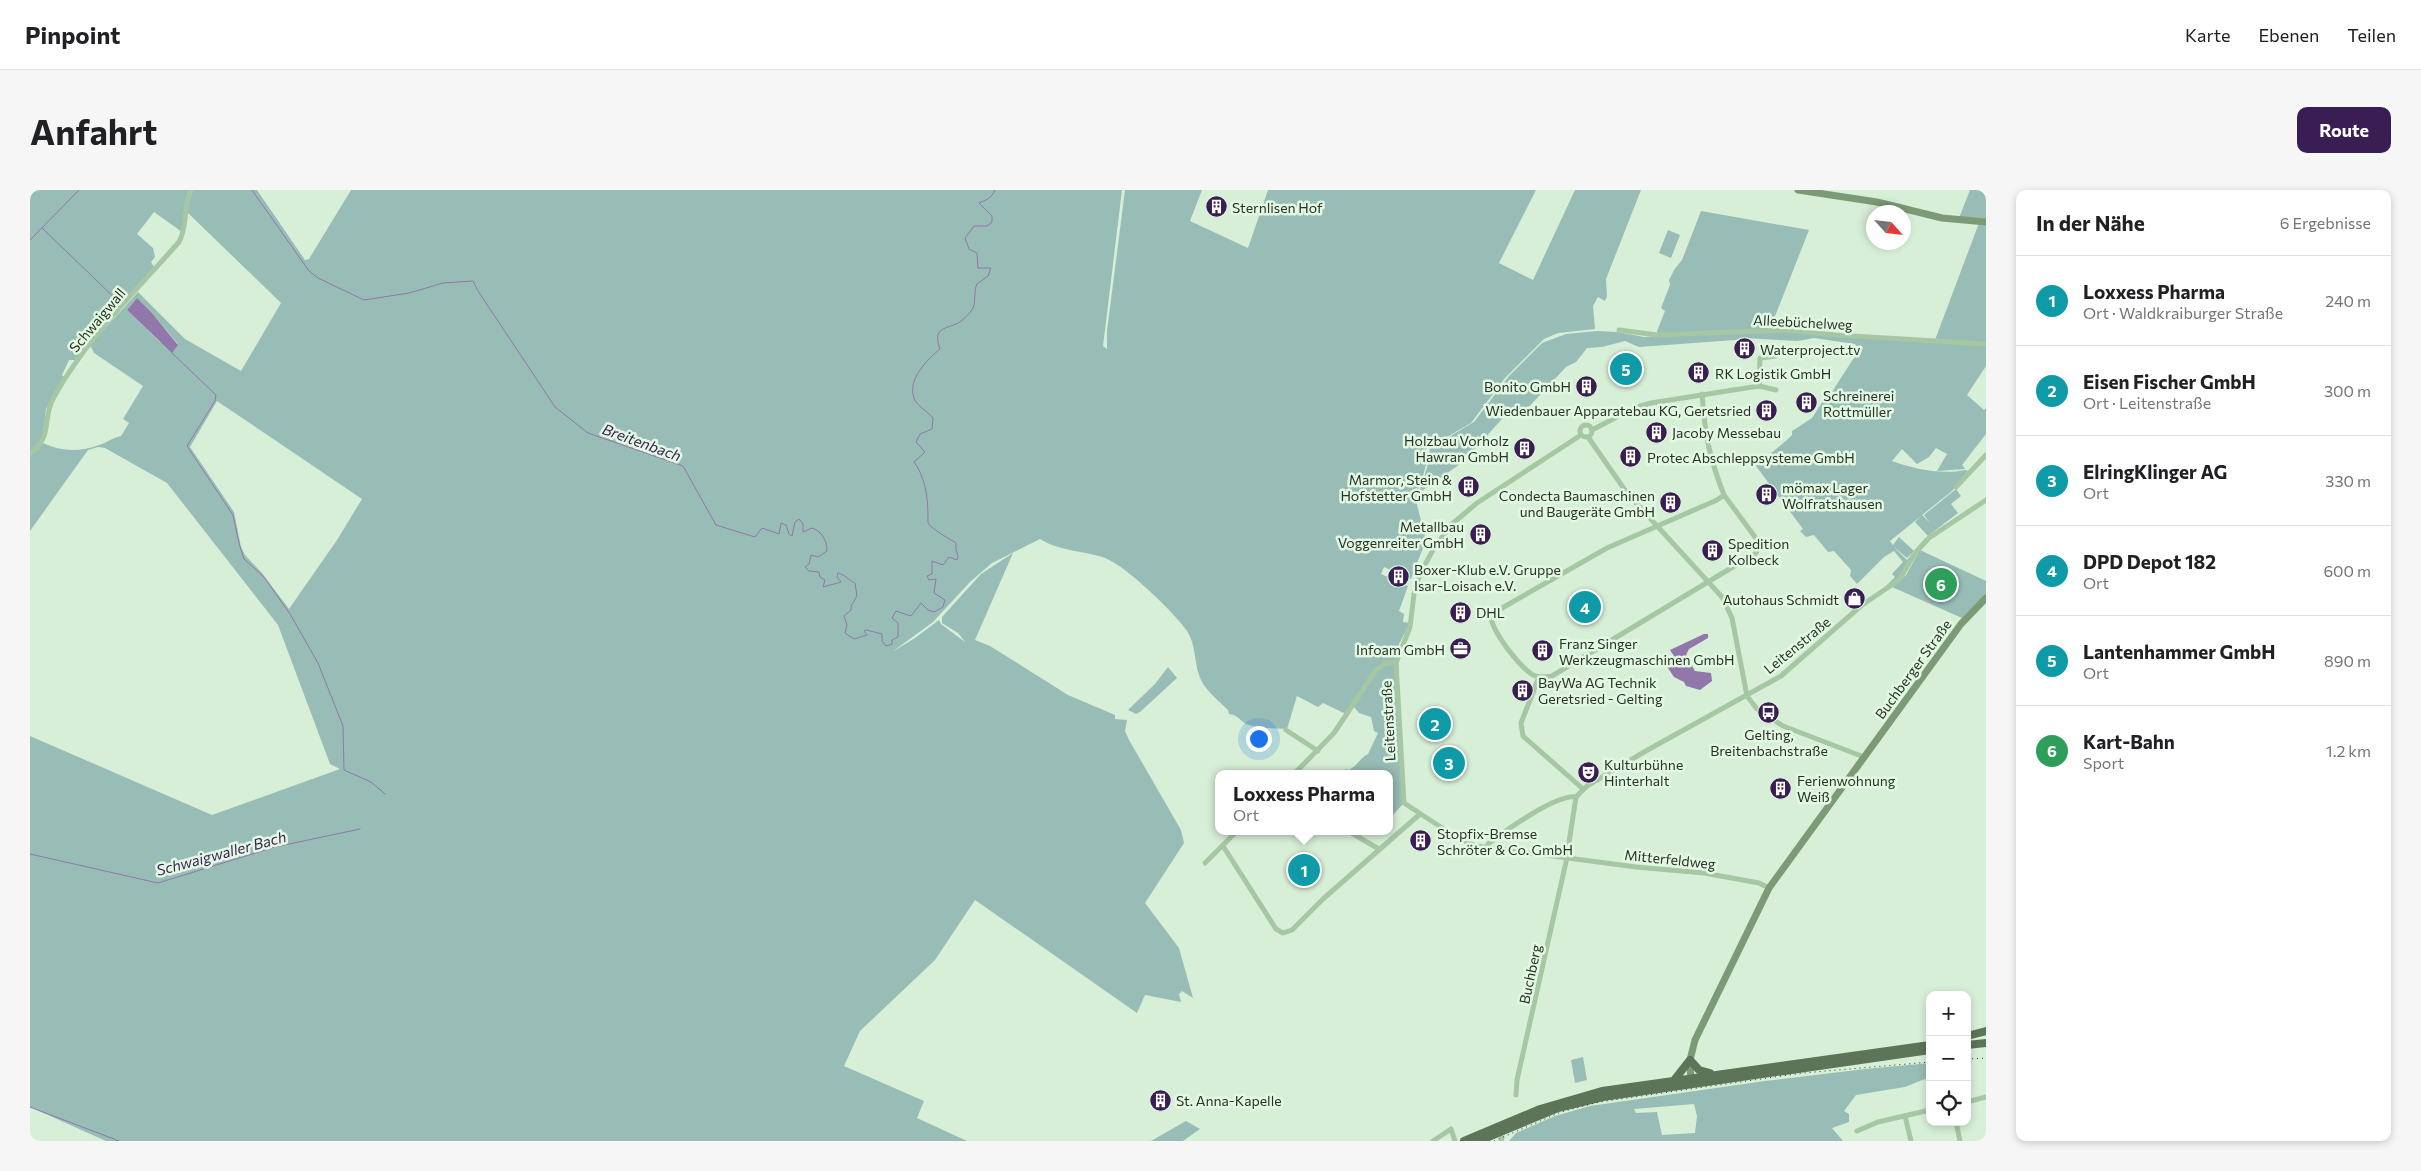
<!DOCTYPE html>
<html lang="de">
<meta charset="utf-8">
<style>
body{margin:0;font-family:Commissioner,sans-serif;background:#f6f6f6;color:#202124}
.controls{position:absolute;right:15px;bottom:15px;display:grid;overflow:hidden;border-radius:10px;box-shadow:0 2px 8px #0003}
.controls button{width:45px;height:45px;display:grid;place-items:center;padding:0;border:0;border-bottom:1px solid #e0e0e0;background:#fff;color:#202124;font:25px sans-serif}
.compass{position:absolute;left:1836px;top:15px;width:45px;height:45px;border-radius:50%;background:#fff;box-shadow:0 2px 8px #0003;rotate:117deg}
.you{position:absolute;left:1228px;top:548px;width:18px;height:18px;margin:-12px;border:4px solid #fff;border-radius:50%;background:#1a73e8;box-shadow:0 0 0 8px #1a73e833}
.badge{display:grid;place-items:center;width:32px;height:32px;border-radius:50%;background:#3a1d52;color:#fff;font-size:16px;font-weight:700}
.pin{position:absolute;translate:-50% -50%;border:2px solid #fff;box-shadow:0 1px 5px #0006}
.popup{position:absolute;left:1185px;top:580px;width:178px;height:65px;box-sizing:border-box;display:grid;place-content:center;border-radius:10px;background:#fff;filter:drop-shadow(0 1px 4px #0005);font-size:16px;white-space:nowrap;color:#757577}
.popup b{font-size:19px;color:#202124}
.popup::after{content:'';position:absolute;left:50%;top:100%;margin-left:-10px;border:10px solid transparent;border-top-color:#fff}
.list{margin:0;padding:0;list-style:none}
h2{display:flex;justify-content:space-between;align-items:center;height:65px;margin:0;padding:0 20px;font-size:21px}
h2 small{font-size:16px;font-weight:400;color:#757577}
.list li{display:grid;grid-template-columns:32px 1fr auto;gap:15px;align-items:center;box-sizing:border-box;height:90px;padding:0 20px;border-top:1px solid #e0e0e0}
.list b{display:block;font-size:19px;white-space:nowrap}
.list p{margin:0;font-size:16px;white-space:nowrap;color:#757577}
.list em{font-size:16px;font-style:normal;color:#757577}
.icon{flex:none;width:28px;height:28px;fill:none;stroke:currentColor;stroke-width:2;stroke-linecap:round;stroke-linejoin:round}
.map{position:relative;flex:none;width:1956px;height:951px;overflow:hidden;border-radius:10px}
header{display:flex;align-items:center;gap:30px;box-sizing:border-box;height:70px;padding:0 25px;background:#fff;border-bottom:1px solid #e0e0e0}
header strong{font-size:24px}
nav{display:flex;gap:28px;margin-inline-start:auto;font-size:18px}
.intro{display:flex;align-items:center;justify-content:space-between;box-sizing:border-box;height:120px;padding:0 30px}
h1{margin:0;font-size:35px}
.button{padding:12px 22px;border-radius:10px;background:#3a1d52;color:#fff;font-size:18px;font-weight:700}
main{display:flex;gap:30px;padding:0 30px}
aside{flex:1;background:#fff;border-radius:10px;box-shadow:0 2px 8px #0003}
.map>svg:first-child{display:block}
</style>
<header>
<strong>Pinpoint</strong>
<nav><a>Karte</a><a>Ebenen</a><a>Teilen</a></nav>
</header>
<div class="intro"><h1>Anfahrt</h1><a class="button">Route</a></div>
<main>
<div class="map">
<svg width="1956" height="951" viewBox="0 0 1956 951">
<rect width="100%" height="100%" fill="#d7efd7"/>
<g fill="#98bdb6" fill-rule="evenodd">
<polygon points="0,0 159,0 152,42 124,22 107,44 123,58 125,67 121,72 125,79 47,170 39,170 32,185 35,188 16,219 12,253 0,263"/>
<path d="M 162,0 L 227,0 L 275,70 L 279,69 L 321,0 L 1092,0 L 1075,140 L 1073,156 L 1077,159 L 1077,141 L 1095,0 L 1172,0 L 1160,31 L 1218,58 L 1238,0 L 1506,0 L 1469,73 L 1503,90 L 1545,0 L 1611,0 L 1576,89 L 1577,106 L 1575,111 L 1568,107 L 1563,116 L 1565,139 L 1528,143 L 1514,149 L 1475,188 L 1441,233 L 1396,259 L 1396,275 L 1386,311 L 1396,350 L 1381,389 L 1354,377 L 1351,384 L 1378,396 L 1369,421 L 1374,424 L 1373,432 L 1380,433 L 1369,454 L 1368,464 L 1374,613 L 1359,629 L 1359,584 L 1313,584 L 1315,579 L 1319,580 C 1327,576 1331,567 1338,564 L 1348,543 L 1344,541 L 1341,527 L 1329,523 L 1324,517 L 1316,524 L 1293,513 L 1288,517 L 1267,506 L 1257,539 C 1245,538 1231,539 1219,535 C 1211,533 1208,524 1199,524 L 1198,520 C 1188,510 1173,499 1169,485 C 1164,470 1166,455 1157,441 C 1144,422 1096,376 1075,368 C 1053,360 1031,362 1010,349 L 962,373 L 940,392 L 903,432 L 862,462 L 885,448 L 909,430 L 911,434 L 935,452 L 928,443 L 912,433 L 912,427 L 951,384 L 983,363 L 945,450 L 960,456 L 1038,505 L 1085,525 L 1085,529 L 1097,530 L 1095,541 L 1099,550 L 1151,640 L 1154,653 L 1115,713 L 1149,758 L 1163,808 L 1152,801 L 1149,804 L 1151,812 L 1115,805 L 1107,823 L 945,710 L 905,770 L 830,841 L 814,876 L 894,911 L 887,928 L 937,951 L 76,951 L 0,917 L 0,546 L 182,625 L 310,579 L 300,574 L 248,435 L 137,293 L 75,258 L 68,257 L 58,260 L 0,341 L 0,267 L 13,253 C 31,262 50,262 69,255 C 77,253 81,248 91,246 L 99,233 L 93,229 L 113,196 L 64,163 L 60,155 L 108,102 L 155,149 L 211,181 L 251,113 L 157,22 ZM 107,108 L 122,123 L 148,154 L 130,152 L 97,120 ZM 187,211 L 332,309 L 307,350 L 259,419 L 232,383 L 215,365 L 211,357 L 204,322 L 160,257 Z"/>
<polygon points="1940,0 1956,0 1956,31 1929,28"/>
<polygon points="1671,21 1779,40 1740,139 1628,145 1627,141 1635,121 1631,118 1640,95 1639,90 1644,80 1652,70"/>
<polygon points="1949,33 1956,34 1956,153 1905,150"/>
<polygon points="1638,40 1650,45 1641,68 1629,63"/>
<path d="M 1567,141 L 1587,142 L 1614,147 L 1736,141 L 1956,155 L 1956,176 L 1937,205 L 1954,220 L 1956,218 L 1956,244 L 1932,275 L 1935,279 L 1907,281 L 1917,264 L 1906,258 L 1899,267 L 1887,274 L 1872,259 L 1862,271 C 1885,279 1910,285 1936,280 L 1938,282 L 1922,301 L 1892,325 L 1900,333 L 1894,325 L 1926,299 L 1931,306 L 1921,314 L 1928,323 L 1898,346 L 1885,332 L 1891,326 L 1860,351 L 1863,355 L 1869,347 L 1884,361 L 1877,368 L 1863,356 L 1877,370 L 1896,347 L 1872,385 L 1853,399 L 1865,387 L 1862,384 L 1873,372 L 1864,361 L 1854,367 L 1827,394 L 1820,386 L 1821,380 L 1804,361 L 1798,362 L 1784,345 L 1776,347 L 1770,341 L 1773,339 L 1726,276 L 1758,249 L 1762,245 L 1762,241 L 1782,228 L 1793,211 L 1796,211 L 1829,160 L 1825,154 L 1784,148 L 1768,151 L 1713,148 L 1705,150 L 1609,157 L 1595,151 L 1572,157 L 1557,158 L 1546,172 L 1536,177 L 1493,223 L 1482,218 L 1433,272 L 1389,303 L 1398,274 L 1400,258 L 1444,232 L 1479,186 L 1512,153 L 1536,144 Z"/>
<polygon points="1890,360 1956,391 1956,404 1932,428 1862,397 1876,385"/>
<polygon points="1138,477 1147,488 1110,522 1106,524 1098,520 1125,494"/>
<polygon points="1553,867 1557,890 1545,893 1541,870"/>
<path d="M 1900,873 L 1900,887 L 1875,897 L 1826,905 L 1814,921 L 1819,924 L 1819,932 L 1802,938 L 1813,951 L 1479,951 L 1486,943 L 1525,926 L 1560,916 L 1735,891 L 1835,879 ZM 1664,914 L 1667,926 L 1665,943 L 1632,945 L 1627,922 L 1606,923 L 1604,919 Z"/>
<polygon points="1156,931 1170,939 1153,951 1121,951"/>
</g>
<g fill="#9277ab">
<polygon points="107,108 122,123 148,155 142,163 97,120"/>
<polygon points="1674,444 1678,444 1678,448 1659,459 1656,465 1665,481 1681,483 1682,491 1670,500 1656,496 1654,492 1644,487 1636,475 1646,469 1640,460"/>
</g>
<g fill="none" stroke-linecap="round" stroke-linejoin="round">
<g stroke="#9277ab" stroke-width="1">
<path d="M 222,0 L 279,81 L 288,88 L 334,110 L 379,103 L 413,93 L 443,91 L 448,101 L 525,217 L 558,243 L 653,276 L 686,335 L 725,347 L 732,338 L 749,344 L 751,333 L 756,335 L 759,344 L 762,346 L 765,332 L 769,329 L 773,334 L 773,342 L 782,338 C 792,341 797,351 797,361 L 788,367 L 781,365 L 779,374 L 775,377 L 779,381 L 789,382 L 790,387 L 795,390 L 793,397 L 811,392 L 807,387 L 808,383 C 816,385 818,390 825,393 L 827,406 L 821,416 L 821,420 L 814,426 L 817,435 L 815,443 L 824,449 L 837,445 L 834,441 L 836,440 L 852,444 L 852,451 L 856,456 L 862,454 L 862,450 L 868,447 L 868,433 L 862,428 L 866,421 L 881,426 L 891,413 L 898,420 L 904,422 L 913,417 L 915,410 L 904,403 L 906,389 L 899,390 L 897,386 L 902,384 L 902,371 L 913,375 L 919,367 L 927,370 L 928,366 L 926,360 L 926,353 C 918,348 903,340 898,333 C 898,311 897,290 884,272 L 895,262 L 886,252 L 890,244 L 902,239 L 903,228 C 898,222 887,216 884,208 C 877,189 898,169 910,159 C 902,136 916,140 930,132 C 933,130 939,124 941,121 C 947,114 943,102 947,94 L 958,86 L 961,78 L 948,78 L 947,63 L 939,59 L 935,48 L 944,36 L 957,36 L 962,32 L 962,26 L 949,13 C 956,10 962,8 965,0"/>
<polyline points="12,38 91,114"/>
<polyline points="0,50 49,0"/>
<polyline points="142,163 186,205 185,211 157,256 203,325 209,353 214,369 234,387 260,424 288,473 313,536 314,580 341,592 355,604"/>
<polyline points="0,664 128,693 245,657 330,639"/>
<polyline points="0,917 89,951"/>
</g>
<g stroke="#a6c7a4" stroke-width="5">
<polyline points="1589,140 1627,145 1755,140 1806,145 1956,154"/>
<polyline points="1729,196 1730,168 1746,166"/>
<path d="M 1672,204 C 1675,245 1679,267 1694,305"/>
<circle cx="1556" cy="241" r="6"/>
<polyline points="1562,240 1604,218 1621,213 1729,196 1746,200"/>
<polyline points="1551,245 1447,313 1422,334 1404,358 1390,384 1384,404 1380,437 1366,473 1374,613 1426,647 1446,656 1606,677 1674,683 1729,693 1739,698"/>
<polyline points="1558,247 1597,303 1692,407 1702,428 1717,506 1727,519 1753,536 1834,567"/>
<path d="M 0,264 C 24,245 11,230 24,207 C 56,149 106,101 149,52 C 158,36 153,17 161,0"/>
<polyline points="1926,297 1956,265"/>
<path d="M 1694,305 L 1728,351 L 1729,357 L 1726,363 L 1522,486 C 1515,487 1509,488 1503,485 C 1489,476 1464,444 1461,428 L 1465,422 L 1577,358 L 1687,310 Z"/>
<polyline points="1509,487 1491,533 1493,546 1553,599"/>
<polyline points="1256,540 1288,561"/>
<polyline points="1264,584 1304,543 1346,480 1356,473 1366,473"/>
<polyline points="1318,641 1349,659"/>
<polyline points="1193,656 1246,739 1253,743 1262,740 1293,709 1390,624"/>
<path d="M 1457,658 L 1458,654 C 1475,641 1526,604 1546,607"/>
<polyline points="1175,673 1207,641"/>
<polyline points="1486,905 1487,890 1536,672 1546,607 1557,596 1614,562 1751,486 1832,415 1869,390 1886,362 1899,348 1956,310"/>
<polyline points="1937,912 1956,907"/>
<polyline points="1875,926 1881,951"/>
<polyline points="1926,932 1930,951"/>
<polyline points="1827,941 1848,932 1900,920"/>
<polyline points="1403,951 1421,939 1425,951"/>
<polyline points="1471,951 1472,948"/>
</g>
<g stroke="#7b9a75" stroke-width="7">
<polyline points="1768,0 1847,12 1912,28 1956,32"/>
<polyline points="1661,894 1660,870 1665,850 1739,698 1931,434 1956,408"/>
</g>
<g stroke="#5c7457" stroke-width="8">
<polyline points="1937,846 1956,841"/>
<polyline points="1937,855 1956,853"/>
<polyline points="1645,889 1660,870 1669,880 1680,883"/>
<polyline points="1434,951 1510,919 1572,901 1900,855"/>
<polyline points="1449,951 1528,918 1573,907 1900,860"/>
</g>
<g stroke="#283225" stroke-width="1" stroke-dasharray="1 4" stroke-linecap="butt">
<polyline points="1937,869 1956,868"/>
<polyline points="1464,951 1531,922 1569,912 1773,883 1900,872"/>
</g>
</g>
<defs>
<symbol id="building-disc" viewBox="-11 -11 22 22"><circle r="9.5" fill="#3a1d52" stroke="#e3f8e3"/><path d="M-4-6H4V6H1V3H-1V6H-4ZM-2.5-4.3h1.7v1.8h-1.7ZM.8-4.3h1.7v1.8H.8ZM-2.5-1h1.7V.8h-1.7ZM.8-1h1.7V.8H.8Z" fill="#fff"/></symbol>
<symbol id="shop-disc" viewBox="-11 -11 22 22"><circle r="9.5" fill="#3a1d52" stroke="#e3f8e3"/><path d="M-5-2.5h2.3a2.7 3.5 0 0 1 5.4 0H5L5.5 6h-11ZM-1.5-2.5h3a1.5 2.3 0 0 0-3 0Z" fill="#fff"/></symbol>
<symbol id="office-disc" viewBox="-11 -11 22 22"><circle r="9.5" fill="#3a1d52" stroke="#e3f8e3"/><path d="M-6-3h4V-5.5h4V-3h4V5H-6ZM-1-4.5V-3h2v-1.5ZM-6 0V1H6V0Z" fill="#fff"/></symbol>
<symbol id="bus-disc" viewBox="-11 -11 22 22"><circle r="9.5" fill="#3a1d52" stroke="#e3f8e3"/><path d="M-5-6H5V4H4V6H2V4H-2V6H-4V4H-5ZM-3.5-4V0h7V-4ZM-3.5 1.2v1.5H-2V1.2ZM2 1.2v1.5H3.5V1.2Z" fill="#fff"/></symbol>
<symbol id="theatre-disc" viewBox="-11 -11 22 22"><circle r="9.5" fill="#3a1d52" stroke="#e3f8e3"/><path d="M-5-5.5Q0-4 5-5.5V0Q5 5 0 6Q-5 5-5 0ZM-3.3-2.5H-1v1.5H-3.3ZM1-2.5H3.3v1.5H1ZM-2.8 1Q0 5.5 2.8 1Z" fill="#fff"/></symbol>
</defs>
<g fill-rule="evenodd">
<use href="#building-disc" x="1174" y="4" width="25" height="25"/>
<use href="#building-disc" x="1702" y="146" width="25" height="25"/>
<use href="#building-disc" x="1656" y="170" width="25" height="25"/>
<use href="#building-disc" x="1544" y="184" width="25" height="25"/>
<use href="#building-disc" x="1764" y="200" width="25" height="25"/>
<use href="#building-disc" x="1724" y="208" width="25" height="25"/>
<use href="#building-disc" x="1614" y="230" width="25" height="25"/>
<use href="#building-disc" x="1482" y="246" width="25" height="25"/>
<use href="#building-disc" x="1588" y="254" width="25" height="25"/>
<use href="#building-disc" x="1426" y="284" width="25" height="25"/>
<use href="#building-disc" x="1724" y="292" width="25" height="25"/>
<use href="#building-disc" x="1628" y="300" width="25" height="25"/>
<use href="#building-disc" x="1438" y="332" width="25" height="25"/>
<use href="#building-disc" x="1670" y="348" width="25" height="25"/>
<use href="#building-disc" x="1356" y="374" width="25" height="25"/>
<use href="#shop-disc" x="1812" y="396" width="25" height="25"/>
<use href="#building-disc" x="1418" y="410" width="25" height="25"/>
<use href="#office-disc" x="1418" y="446" width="25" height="25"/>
<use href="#building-disc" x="1500" y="448" width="25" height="25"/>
<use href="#building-disc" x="1480" y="488" width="25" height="25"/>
<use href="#bus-disc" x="1726" y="510" width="25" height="25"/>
<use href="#theatre-disc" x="1546" y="570" width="25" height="25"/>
<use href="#building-disc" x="1738" y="586" width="25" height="25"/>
<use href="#building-disc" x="1378" y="638" width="25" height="25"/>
<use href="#building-disc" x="1118" y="898" width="25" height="25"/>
</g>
<g text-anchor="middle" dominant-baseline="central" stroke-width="5" stroke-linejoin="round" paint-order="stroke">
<g font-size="14" fill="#283225" stroke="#e3f8e3" text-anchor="start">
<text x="1202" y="17">Sternlisen Hof</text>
<text x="1730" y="159">Waterproject.tv</text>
<text x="1685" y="183">RK Logistik GmbH</text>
<text x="1541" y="196" text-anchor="end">Bonito GmbH</text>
<text x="1793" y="205">Schreinerei<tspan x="1793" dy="16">Rottmüller</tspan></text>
<text x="1721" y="220" text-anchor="end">Wiedenbauer Apparatebau KG, Geretsried</text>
<text x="1642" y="242">Jacoby Messebau</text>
<text x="1479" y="250" text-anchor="end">Holzbau Vorholz<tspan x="1479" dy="16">Hawran GmbH</tspan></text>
<text x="1617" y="267">Protec Abschleppsysteme GmbH</text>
<text x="1422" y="289" text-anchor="end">Marmor, Stein &amp;<tspan x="1422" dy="16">Hofstetter GmbH</tspan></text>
<text x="1752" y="297">mömax Lager<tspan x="1752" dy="16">Wolfratshausen</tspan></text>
<text x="1625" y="305" text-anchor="end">Condecta Baumaschinen<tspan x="1625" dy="16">und Baugeräte GmbH</tspan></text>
<text x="1434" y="336" text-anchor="end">Metallbau<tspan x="1434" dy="16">Voggenreiter GmbH</tspan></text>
<text x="1698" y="353">Spedition<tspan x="1698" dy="16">Kolbeck</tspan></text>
<text x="1384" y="379">Boxer-Klub e.V. Gruppe<tspan x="1384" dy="16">Isar-Loisach e.V.</tspan></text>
<text x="1809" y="409" text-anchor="end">Autohaus Schmidt</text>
<text x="1446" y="422">DHL</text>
<text x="1529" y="453">Franz Singer<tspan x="1529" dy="16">Werkzeugmaschinen GmbH</tspan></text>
<text x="1415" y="459" text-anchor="end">Infoam GmbH</text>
<text x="1508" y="492">BayWa AG Technik<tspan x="1508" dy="16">Geretsried - Gelting</tspan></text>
<text x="1739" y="544" text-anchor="middle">Gelting,<tspan x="1739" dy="16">Breitenbachstraße</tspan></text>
<text x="1574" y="574">Kulturbühne<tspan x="1574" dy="16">Hinterhalt</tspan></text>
<text x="1767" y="590">Ferienwohnung<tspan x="1767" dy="16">Weiß</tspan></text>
<text x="1407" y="643">Stopfix-Bremse<tspan x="1407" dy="16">Schröter &amp; Co. GmbH</tspan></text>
<text x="1146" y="910">St. Anna-Kapelle</text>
</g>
<g font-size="14" fill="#283225" stroke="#e3f8e3">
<text transform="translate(67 130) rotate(-50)">Schwaigwall</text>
<text transform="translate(1773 132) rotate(3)">Alleebüchelweg</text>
<text transform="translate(1767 455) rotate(-39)">Leitenstraße</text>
<text transform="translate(1883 479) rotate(-54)">Buchberger Straße</text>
<text transform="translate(1358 531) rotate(-93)">Leitenstraße</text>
<text transform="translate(1640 669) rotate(6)">Mitterfeldweg</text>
<text transform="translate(1500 784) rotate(-78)">Buchberg</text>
</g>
<g font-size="15" font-style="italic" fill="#3a1d52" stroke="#e3f8e3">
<text transform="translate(612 252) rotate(20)">Breitenbach</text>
<text transform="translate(191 663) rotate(-15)">Schwaigwaller Bach</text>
</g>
</g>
</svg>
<div class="controls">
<button>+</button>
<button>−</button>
<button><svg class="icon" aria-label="locate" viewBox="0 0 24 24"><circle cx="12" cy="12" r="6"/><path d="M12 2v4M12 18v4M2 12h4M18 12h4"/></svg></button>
</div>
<svg class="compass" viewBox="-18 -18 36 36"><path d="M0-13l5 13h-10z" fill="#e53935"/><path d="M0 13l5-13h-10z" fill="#757577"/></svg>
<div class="you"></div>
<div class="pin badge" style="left:1274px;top:680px;background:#0f9aa8">1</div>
<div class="popup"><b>Loxxess Pharma</b>Ort</div>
<div class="pin badge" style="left:1405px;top:534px;background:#0f9aa8">2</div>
<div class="pin badge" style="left:1419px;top:573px;background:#0f9aa8">3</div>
<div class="pin badge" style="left:1555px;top:417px;background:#0f9aa8">4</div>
<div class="pin badge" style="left:1596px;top:179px;background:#0f9aa8">5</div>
<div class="pin badge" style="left:1911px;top:394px;background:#2e9e5b">6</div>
</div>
<aside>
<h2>In der Nähe<small>6 Ergebnisse</small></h2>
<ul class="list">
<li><span class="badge" style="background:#0f9aa8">1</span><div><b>Loxxess Pharma</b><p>Ort · Waldkraiburger Straße</p></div><em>240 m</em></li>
<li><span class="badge" style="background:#0f9aa8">2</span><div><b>Eisen Fischer GmbH</b><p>Ort · Leitenstraße</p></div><em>300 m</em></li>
<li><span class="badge" style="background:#0f9aa8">3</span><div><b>ElringKlinger AG</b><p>Ort</p></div><em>330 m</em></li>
<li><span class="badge" style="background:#0f9aa8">4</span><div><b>DPD Depot 182</b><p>Ort</p></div><em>600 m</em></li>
<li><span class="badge" style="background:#0f9aa8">5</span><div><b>Lantenhammer GmbH</b><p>Ort</p></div><em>890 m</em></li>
<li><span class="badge" style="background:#2e9e5b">6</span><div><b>Kart-Bahn</b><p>Sport</p></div><em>1.2 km</em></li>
</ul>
</aside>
</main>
